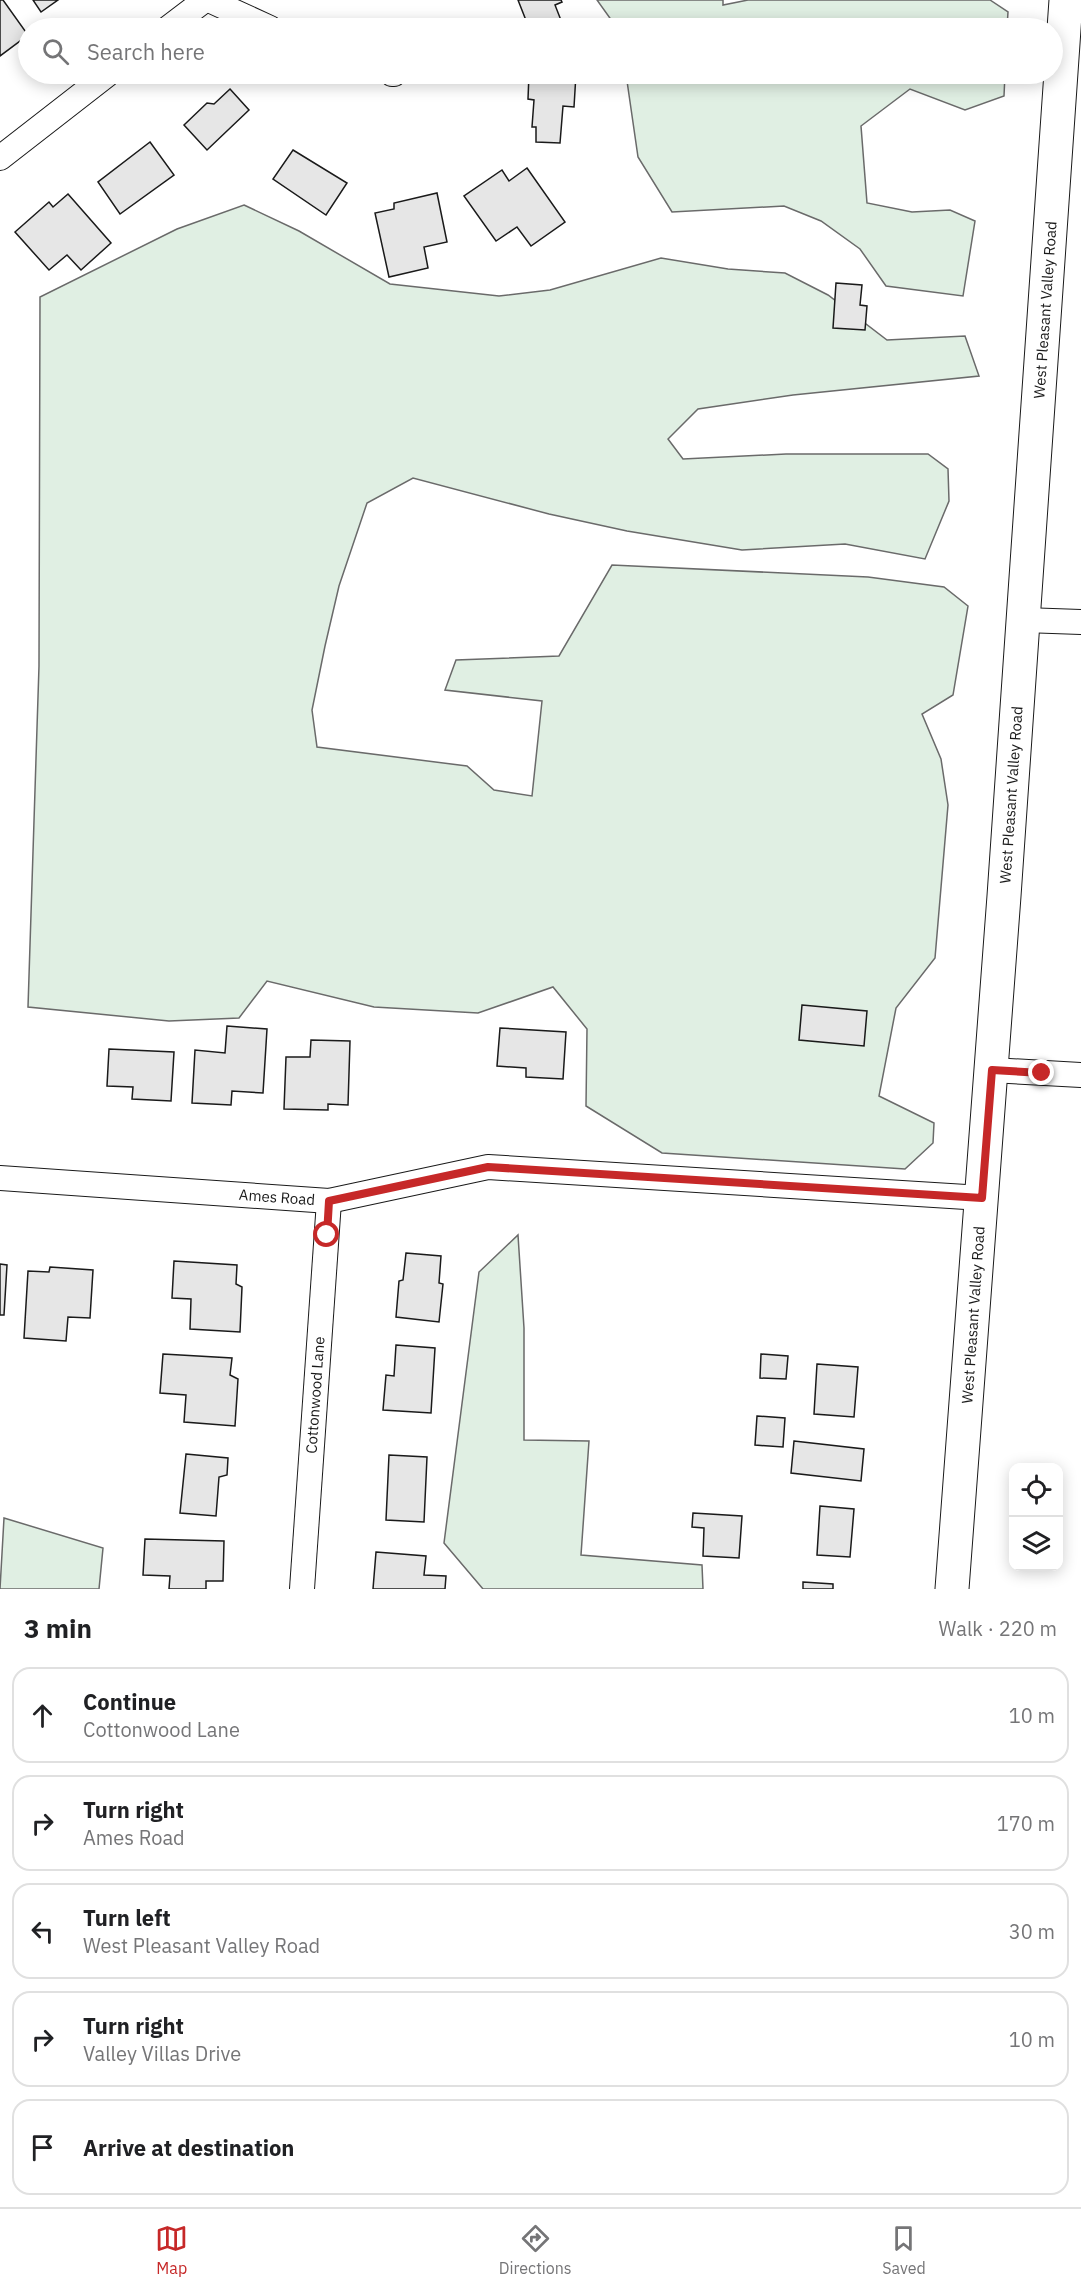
<!DOCTYPE html>
<meta charset="utf-8">
<style>
body{margin:0;font-family:"IBM Plex Sans",sans-serif;background:#f2f2f2;color:#202124}
.controls{position:absolute;right:18px;bottom:18px;display:grid;overflow:hidden;border-radius:12px;box-shadow:0 3px 15px #0003}
.controls button{width:54px;height:54px;display:grid;place-items:center;padding:0;border:0;border-bottom:2px solid #e0e0e0;background:#fff;color:#202124;font:30px sans-serif}
.stop{position:absolute;width:18px;height:18px;margin:-14px;border:4px solid #c62828;border-radius:50%;background:#fff}
.stop.end{background:#c62828;border-color:#fff;box-shadow:0 2px 6px #0008}
.list{margin:0;padding:0;list-style:none}
h2{display:flex;justify-content:space-between;align-items:center;height:78px;margin:0;padding:0 24px;font-size:26px}
h2 small{font-size:20px;font-weight:400;color:#757577}
.list li{display:grid;grid-template-columns:39px 1fr auto;gap:18px;align-items:center;box-sizing:border-box;height:96px;margin:0 12px 12px;padding:0 12px;border:2px solid #e0e0e0;border-radius:18px}
.list b{display:block;font-size:22px;white-space:nowrap}
.list p{margin:0;font-size:20px;white-space:nowrap;color:#757577}
.list em{font-size:20px;font-style:normal;color:#757577}
.icon{flex:none;width:33px;height:33px;fill:none;stroke:currentColor;stroke-width:2;stroke-linecap:round;stroke-linejoin:round}
.map{position:relative;flex:none;width:1081px;height:1589px;overflow:hidden}
.search{position:absolute;background:#fff;box-shadow:0 3px 15px #0003;left:18px;right:18px;top:18px;height:66px;display:flex;align-items:center;gap:15px;box-sizing:border-box;padding:0 21px;border-radius:33px;color:#757577;font-size:22px}
.sheet{height:618px;background:#fff}
nav{display:flex;justify-content:space-around;align-items:center;box-sizing:border-box;height:84px;border-top:2px solid #e0e0e0;background:#fff;font-size:16px;color:#757577}
nav a{display:grid;justify-items:center;gap:3px}
nav .on{color:#c62828}
.map>svg:first-child{display:block}
</style>
<div class="map">
<svg width="1081" height="1589" viewBox="0 0 1081 1589">
<rect width="100%" height="100%" fill="#fff"/>
<g fill="#e0efe3" stroke="#6a6a6a" stroke-width="1.5">
<polygon points="597,0 723,0 723,5 748,0 990,0 1008,12 1007,28 617,28"/>
<polygon points="626,74 1005,74 1004,96 965,110 910,89 861,126 867,203 912,212 950,210 975,221 963,296 886,286 860,249 821,221 784,206 672,212 638,157"/>
<polygon points="244,205 299,231 390,284 499,296 550,290 661,258 728,269 785,273 828,295 887,340 965,336 979,376 793,395 698,409 668,439 683,459 786,454 928,454 948,469 949,501 925,559 845,544 742,550 627,531 549,514 413,478 367,503 339,586 325,646 312,710 317,747 467,766 494,790 532,796 542,701 445,690 456,660 559,656 612,565 868,577 944,587 968,606 953,695 922,714 941,759 948,805 935,958 896,1008 879,1096 934,1123 933,1143 905,1169 662,1153 586,1106 587,1029 553,987 478,1013 374,1007 267,981 239,1018 169,1021 28,1007 39,666 40,297 177,229"/>
<polygon points="518,1235 524,1328 524,1440 589,1441 581,1555 702,1565 703,1589 483,1589 444,1543 479,1272"/>
<polygon points="4,1518 103,1548 99,1589 0,1589"/>
</g>
<g fill="#e6e6e6" stroke="#1a1a1a" stroke-width="1.5">
<polygon points="0,0 3,0 28,35 0,56"/>
<polygon points="33,0 58,0 41,12"/>
<polygon points="518,0 561,0 562,2 555,5 564,28 529,28"/>
<polygon points="529,74 576,74 574,107 563,106 560,143 536,142 536,127 532,127 534,100 528,99"/>
<polygon points="230,89 249,110 207,150 184,125 207,103 214,104"/>
<polygon points="150,142 174,175 120,214 98,182"/>
<polygon points="293,150 347,183 326,215 273,179"/>
<polygon points="527,168 565,222 531,246 517,227 496,241 464,196 502,170 509,181"/>
<polygon points="437,193 447,242 424,247 428,268 389,277 375,213 394,209 394,203"/>
<polygon points="68,194 111,243 81,270 67,255 49,270 15,232 49,202 53,207"/>
<polygon points="836,283 862,285 860,305 867,306 865,330 833,328"/>
<polygon points="802,1005 867,1011 864,1046 799,1040"/>
<polygon points="227,1026 267,1029 263,1093 232,1091 231,1105 192,1103 195,1050 225,1053"/>
<polygon points="500,1028 566,1032 563,1079 526,1077 526,1068 497,1066"/>
<polygon points="311,1040 350,1041 348,1105 328,1104 328,1110 284,1109 286,1057 310,1057"/>
<polygon points="109,1049 174,1052 171,1101 132,1099 133,1087 107,1086"/>
<polygon points="406,1253 441,1256 439,1283 443,1284 439,1322 396,1317 399,1281 403,1280"/>
<polygon points="174,1261 237,1265 236,1284 242,1287 240,1332 190,1329 191,1299 172,1298"/>
<polygon points="0,1264 7,1265 4,1315 0,1315"/>
<polygon points="50,1267 93,1270 90,1318 68,1317 66,1341 24,1338 28,1271 49,1272"/>
<polygon points="396,1345 435,1348 431,1413 383,1410 386,1375 394,1376"/>
<polygon points="163,1354 232,1358 230,1375 238,1379 235,1426 184,1422 186,1395 160,1393"/>
<polygon points="761,1354 788,1356 786,1379 760,1378"/>
<polygon points="817,1364 858,1367 854,1417 814,1414"/>
<polygon points="757,1416 785,1418 783,1447 755,1445"/>
<polygon points="794,1441 864,1449 861,1481 791,1473"/>
<polygon points="186,1454 228,1458 227,1475 219,1477 216,1516 180,1513"/>
<polygon points="389,1455 427,1457 424,1522 386,1520"/>
<polygon points="820,1506 854,1509 850,1557 817,1555"/>
<polygon points="693,1513 742,1516 739,1558 703,1556 704,1528 692,1527"/>
<polygon points="145,1539 224,1541 223,1581 206,1581 206,1589 169,1589 170,1576 143,1575"/>
<polygon points="376,1552 426,1556 424,1575 446,1576 445,1589 373,1589"/>
<polygon points="803,1582 833,1584 833,1589 803,1589"/>
</g>
<g fill="none" stroke-linecap="round" stroke-linejoin="round">
<defs>
<g id="minor">
<polyline points="209,0 270,28"/>
<polyline points="168,28 205,0"/>
<polyline points="392,74 394,74"/>
<polyline points="0,158 108,74"/>
<polyline points="1024,620 1081,622"/>
<polyline points="991,1070 1081,1075"/>
<polyline points="0,1178 329,1201 488,1167 982,1198"/>
<polyline points="302,1589 329,1201"/>
</g>
<polyline id="secondary" points="952,1589 1004,896 1066,0"/>
</defs>
<use href="#minor" stroke="#1a1a1a" stroke-width="26"/>
<use href="#secondary" stroke="#1a1a1a" stroke-width="35"/>
<use href="#minor" stroke="#fff" stroke-width="24"/>
<use href="#secondary" stroke="#fff" stroke-width="33"/>
</g>
<g fill="none" stroke-linecap="round" stroke-linejoin="round">
<polyline stroke="#c62828" stroke-width="8" points="327,1235 329,1201 488,1167 982,1198 992,1070 1042,1073"/>
</g>
<g text-anchor="middle" dominant-baseline="central" stroke-width="4.5" stroke-linejoin="round" paint-order="stroke">
<g font-size="15" fill="#1a1a1a" stroke="#fff">
<text transform="translate(1045 310) rotate(-86)">West Pleasant Valley Road</text>
<text transform="translate(1011 795) rotate(-86)">West Pleasant Valley Road</text>
<text transform="translate(277 1197) rotate(4)">Ames Road</text>
<text transform="translate(973 1315) rotate(-86)">West Pleasant Valley Road</text>
<text transform="translate(315 1395) rotate(-86)">Cottonwood Lane</text>
</g>
</g>
</svg>
<div class="controls">
<button><svg class="icon" aria-label="locate" viewBox="0 0 24 24"><circle cx="12" cy="12" r="6"/><path d="M12 2v4M12 18v4M2 12h4M18 12h4"/></svg></button>
<button><svg class="icon" aria-label="layers" viewBox="0 0 24 24"><path d="M12 4l9 5-9 5-9-5zM3 14l9 5 9-5"/></svg></button>
</div>
<div class="stop" style="left:327px;top:1235px"></div>
<div class="stop end" style="left:1042px;top:1073px"></div>
<div class="search"><svg class="icon" aria-label="search" viewBox="0 0 24 24"><circle cx="10" cy="10" r="6"/><path d="M15 15l6 6"/></svg>Search here</div>
</div>
<section class="sheet">
<h2>3 min<small>Walk · 220 m</small></h2>
<ul class="list">
<li><svg class="icon" aria-label="ahead" viewBox="0 0 24 24"><path d="M12 20V5M6 11l6-6 6 6"/></svg><div><b>Continue</b><p>Cottonwood Lane</p></div><em>10 m</em></li>
<li><svg class="icon" aria-label="right" viewBox="0 0 24 24"><path d="M7 20v-9h11M14 6l5 5-5 5"/></svg><div><b>Turn right</b><p>Ames Road</p></div><em>170 m</em></li>
<li><svg class="icon" aria-label="left" viewBox="0 0 24 24"><path d="M17 20v-9H6M10 6l-5 5 5 5"/></svg><div><b>Turn left</b><p>West Pleasant Valley Road</p></div><em>30 m</em></li>
<li><svg class="icon" aria-label="right" viewBox="0 0 24 24"><path d="M7 20v-9h11M14 6l5 5-5 5"/></svg><div><b>Turn right</b><p>Valley Villas Drive</p></div><em>10 m</em></li>
<li><svg class="icon" aria-label="arrive" viewBox="0 0 24 24"><path d="M6 21V4h12l-3 4 3 4H6"/></svg><div><b>Arrive at destination</b></div></li>
</ul>
</section>
<nav>
<a class="on"><svg class="icon" aria-label="map" viewBox="0 0 24 24"><path d="M3 6l6-2 6 2 6-2v14l-6 2-6-2-6 2zM9 4v14M15 6v14"/></svg>Map</a>
<a><svg class="icon" aria-label="directions" viewBox="0 0 24 24"><path d="M12 3l9 9-9 9-9-9zM9 14v-3h6M13 9l2 2-2 2"/></svg>Directions</a>
<a><svg class="icon" aria-label="saved" viewBox="0 0 24 24"><path d="M7 4h10v16l-5-4-5 4z"/></svg>Saved</a>
</nav>
